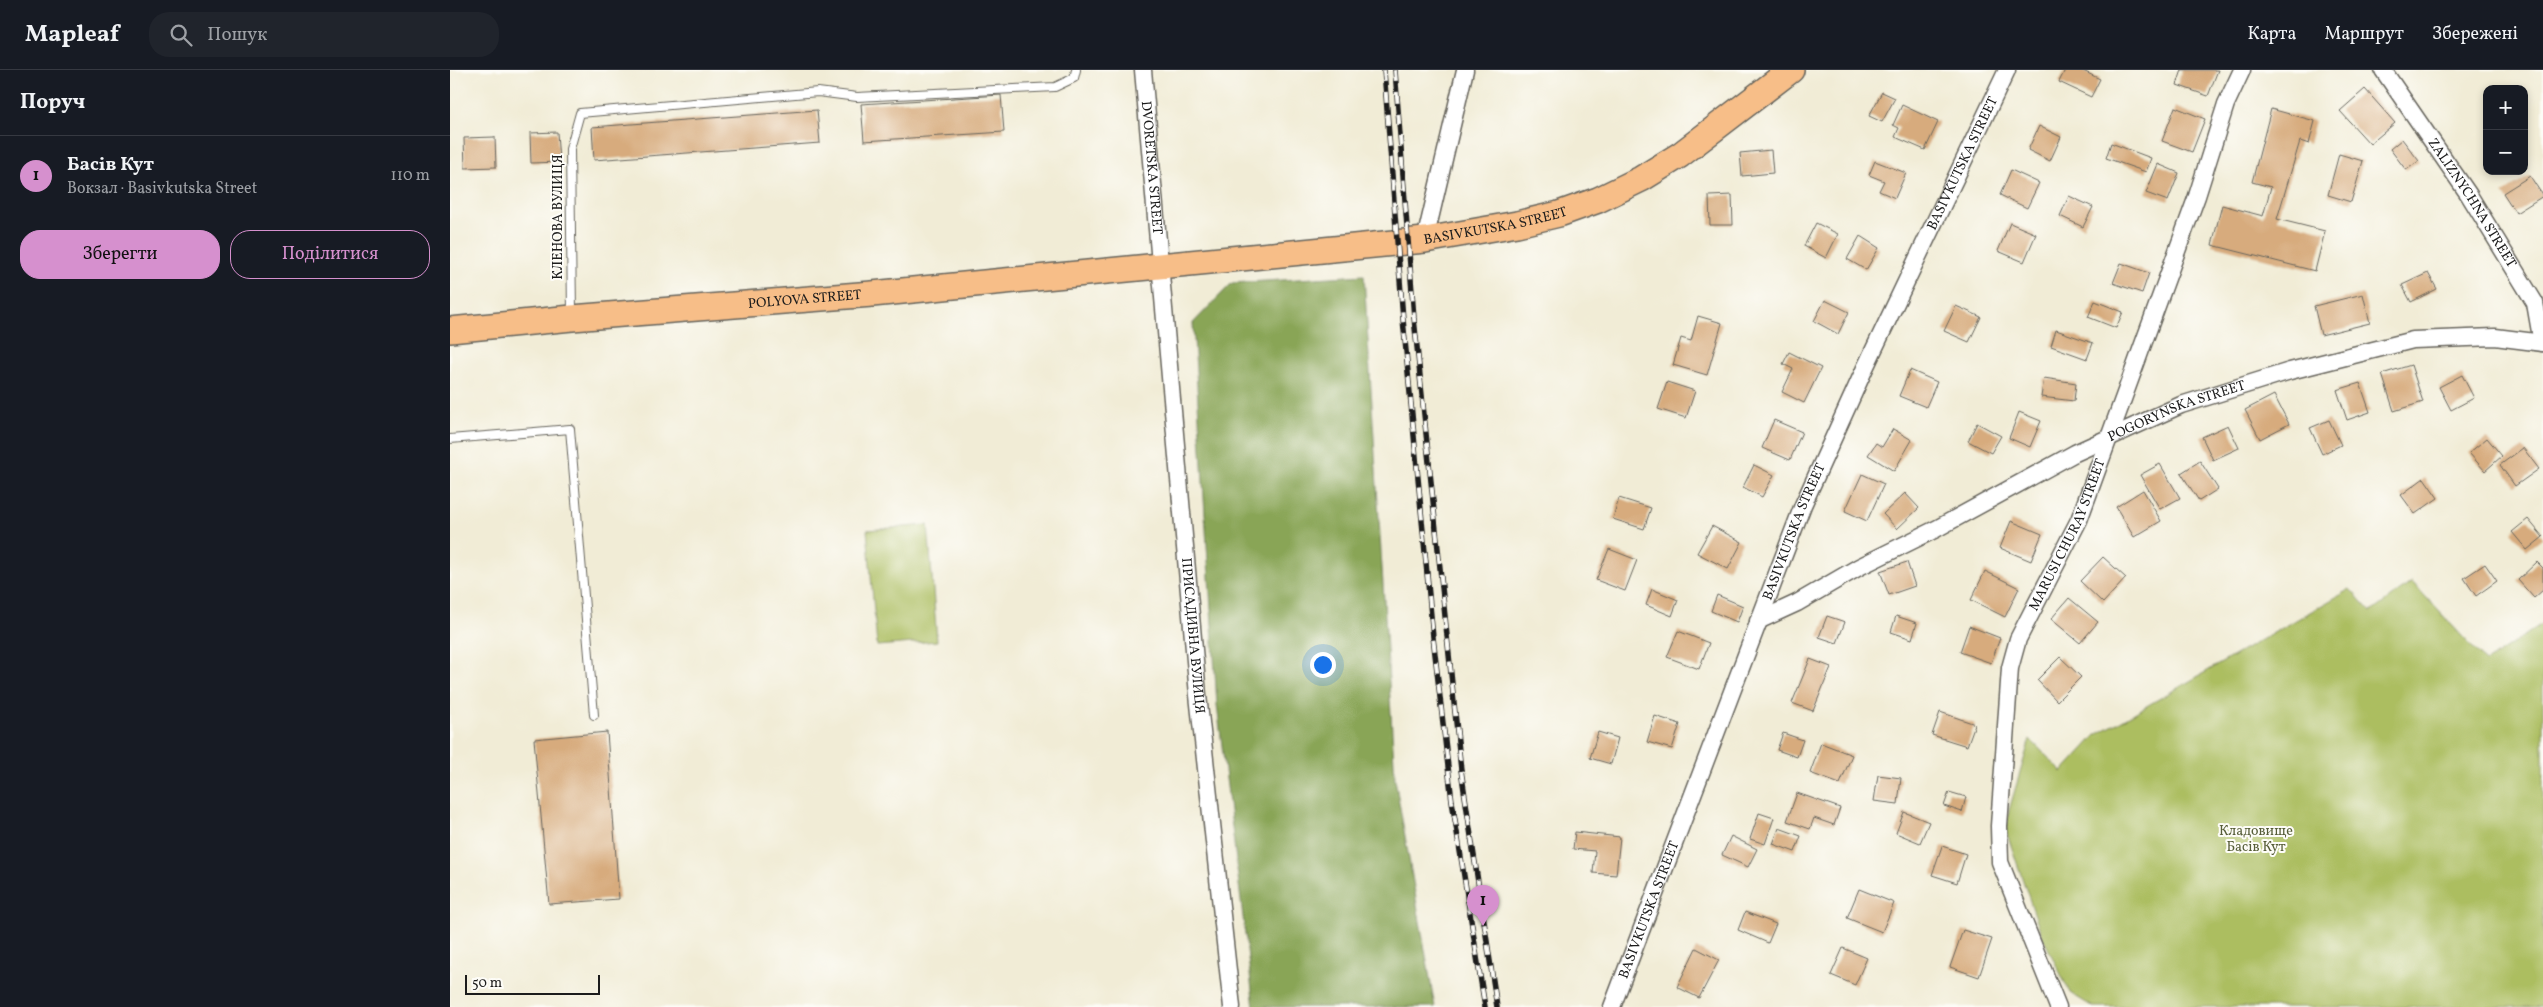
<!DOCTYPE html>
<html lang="uk">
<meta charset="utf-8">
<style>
body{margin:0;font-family:Vollkorn,serif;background:#20242c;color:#f1f3f6}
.controls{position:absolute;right:15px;top:15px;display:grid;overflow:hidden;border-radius:10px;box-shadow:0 2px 8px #0003}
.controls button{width:45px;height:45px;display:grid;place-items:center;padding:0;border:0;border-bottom:1px solid #363941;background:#171b24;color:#f1f3f6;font:25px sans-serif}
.scale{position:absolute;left:15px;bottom:12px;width:135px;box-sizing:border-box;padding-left:5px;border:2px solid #1c1c1c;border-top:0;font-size:14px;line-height:18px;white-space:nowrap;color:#1c1c1c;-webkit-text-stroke:4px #fdfcf7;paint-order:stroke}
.you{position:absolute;left:872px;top:594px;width:18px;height:18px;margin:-12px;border:4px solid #fff;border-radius:50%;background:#1a73e8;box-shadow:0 0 0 8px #1a73e833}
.badge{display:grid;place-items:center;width:32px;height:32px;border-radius:50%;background:#d690ce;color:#111;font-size:16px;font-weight:700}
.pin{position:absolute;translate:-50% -41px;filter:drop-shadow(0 1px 2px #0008)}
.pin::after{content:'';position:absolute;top:26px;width:18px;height:15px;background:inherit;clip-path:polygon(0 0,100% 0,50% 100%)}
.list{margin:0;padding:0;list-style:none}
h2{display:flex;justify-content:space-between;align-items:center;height:65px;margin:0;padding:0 20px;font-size:21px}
h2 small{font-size:16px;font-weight:400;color:#9ea1a6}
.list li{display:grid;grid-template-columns:32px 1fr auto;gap:15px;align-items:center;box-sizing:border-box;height:80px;padding:0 20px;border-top:1px solid #363941}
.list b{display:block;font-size:19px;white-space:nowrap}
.list p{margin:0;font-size:16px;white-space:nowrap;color:#9ea1a6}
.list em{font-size:16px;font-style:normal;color:#9ea1a6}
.actions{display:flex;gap:10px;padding:15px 20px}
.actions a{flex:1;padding:11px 0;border:1px solid #d690ce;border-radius:20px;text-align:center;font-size:18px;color:#d690ce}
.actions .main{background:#d690ce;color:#111}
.icon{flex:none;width:28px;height:28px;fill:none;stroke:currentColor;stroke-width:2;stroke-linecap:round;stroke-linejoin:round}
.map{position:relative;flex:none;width:2093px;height:937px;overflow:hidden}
header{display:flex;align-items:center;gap:30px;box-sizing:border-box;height:70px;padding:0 25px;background:#171b24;border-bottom:1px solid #363941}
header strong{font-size:24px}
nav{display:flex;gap:28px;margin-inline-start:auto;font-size:18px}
.search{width:350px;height:45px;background:#20242c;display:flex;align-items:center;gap:12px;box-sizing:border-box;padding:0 18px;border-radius:20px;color:#9ea1a6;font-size:19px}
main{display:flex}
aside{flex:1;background:#171b24}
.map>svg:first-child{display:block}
</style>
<header>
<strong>Mapleaf</strong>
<div class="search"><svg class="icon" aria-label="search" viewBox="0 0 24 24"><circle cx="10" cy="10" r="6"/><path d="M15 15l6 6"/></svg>Пошук</div>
<nav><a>Карта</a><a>Маршрут</a><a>Збережені</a></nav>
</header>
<main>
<aside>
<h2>Поруч<small></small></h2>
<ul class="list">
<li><span class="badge">1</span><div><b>Басів Кут</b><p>Вокзал · Basivkutska Street</p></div><em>110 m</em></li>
</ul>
<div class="actions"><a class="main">Зберегти</a><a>Поділитися</a></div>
</aside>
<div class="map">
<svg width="2093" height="937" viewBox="0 0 2093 937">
<rect width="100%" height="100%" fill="#fdfcf7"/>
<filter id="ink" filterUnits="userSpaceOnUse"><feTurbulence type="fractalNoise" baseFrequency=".02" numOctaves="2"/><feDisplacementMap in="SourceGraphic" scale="10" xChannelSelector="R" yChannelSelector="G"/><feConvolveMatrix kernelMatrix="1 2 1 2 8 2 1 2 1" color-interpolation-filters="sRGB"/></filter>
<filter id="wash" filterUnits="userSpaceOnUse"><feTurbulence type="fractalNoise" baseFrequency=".0096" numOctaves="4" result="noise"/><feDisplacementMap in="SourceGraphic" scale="20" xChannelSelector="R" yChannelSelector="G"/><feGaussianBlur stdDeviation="1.12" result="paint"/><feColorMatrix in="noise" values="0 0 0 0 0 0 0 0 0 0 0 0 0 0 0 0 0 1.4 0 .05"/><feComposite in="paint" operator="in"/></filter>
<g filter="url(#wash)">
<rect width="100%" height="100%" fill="#f1ecd6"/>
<g fill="#acbe61" stroke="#646d3e">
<polygon points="478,455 487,571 427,576 417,460"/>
<polygon points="1962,512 2036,592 2093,553 2093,937 1643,937 1620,923 1592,866 1556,761 1559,740 1580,669 1612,702 1646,665 1900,519 1921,542"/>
</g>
<polygon fill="#89a557" stroke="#52603a" points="914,205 945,709 985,937 804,937 767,635 743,253 782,213"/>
<g id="blocks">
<g fill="#d7ab7d">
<polygon points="1615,0 1631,0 1650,9 1641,27 1609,12"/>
<polygon points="1732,0 1768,0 1758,26 1727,15"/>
<polygon points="1915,19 1945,53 1920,74 1890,41"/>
<polygon points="1432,22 1445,28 1432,52 1419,46"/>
<polygon points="551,25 554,62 414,71 411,34"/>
<polygon points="1452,35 1488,52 1475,80 1445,67 1449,58 1443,55"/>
<polygon points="1725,37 1755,49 1742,82 1712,71"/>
<polygon points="1821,39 1865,51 1859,74 1850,71 1827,149 1875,161 1865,201 1762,175 1772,135 1813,146 1821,117 1802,112"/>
<polygon points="367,40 370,73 144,90 142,57"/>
<polygon points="1589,56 1611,67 1600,91 1578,80"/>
<polygon points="107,62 109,92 81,93 80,63"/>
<polygon points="45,67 46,97 15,98 14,68"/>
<polygon points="1952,69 1969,91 1956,100 1940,79"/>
<polygon points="1661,73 1701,88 1696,102 1656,88"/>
<polygon points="1321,80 1323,103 1292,106 1290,83"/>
<polygon points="1889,84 1913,91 1901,132 1878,125"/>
<polygon points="1425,91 1456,103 1445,128 1429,121 1434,111 1419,105"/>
<polygon points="1708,94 1729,103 1718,131 1696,123"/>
<polygon points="1561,100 1589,113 1577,138 1550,125"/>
<polygon points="2080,106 2093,126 2066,143 2053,123"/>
<polygon points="1282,125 1283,155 1260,155 1259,126"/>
<polygon points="1619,126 1643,137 1633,157 1610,146"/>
<polygon points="1366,153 1388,164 1376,188 1354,176"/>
<polygon points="1560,153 1586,164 1574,192 1548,181"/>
<polygon points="1410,166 1429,178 1416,200 1397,189"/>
<polygon points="1671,193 1699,203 1692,223 1663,213"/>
<polygon points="1978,203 1987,219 1961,232 1952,215"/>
<polygon points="1913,224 1920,253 1871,265 1864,236"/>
<polygon points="1375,230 1399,242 1388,264 1364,251"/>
<polygon points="1645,231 1673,242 1666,258 1638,247"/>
<polygon points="1506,236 1531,247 1519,272 1494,261"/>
<polygon points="1248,246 1272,253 1257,305 1223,295 1231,268 1241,271"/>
<polygon points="1606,260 1643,273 1637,289 1601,276"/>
<polygon points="1339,282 1371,298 1354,333 1332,322 1343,299 1333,294"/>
<polygon points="1961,295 1973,332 1944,341 1932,304"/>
<polygon points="1460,300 1487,312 1476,337 1449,326"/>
<polygon points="2012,305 2024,328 2001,340 1989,317"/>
<polygon points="1594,308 1626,313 1624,331 1591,327"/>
<polygon points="1217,312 1245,321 1236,348 1208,339"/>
<polygon points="1910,313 1920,342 1897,350 1887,320"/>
<polygon points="1824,325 1839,354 1810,369 1795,340"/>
<polygon points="1569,342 1591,351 1580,377 1559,368"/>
<polygon points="1324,350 1352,362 1340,390 1312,378"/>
<polygon points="1879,350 1891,375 1872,384 1860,358"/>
<polygon points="1527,353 1551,366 1541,383 1518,371"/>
<polygon points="1778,355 1789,378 1763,390 1752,367"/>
<polygon points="1443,359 1462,370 1444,401 1418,385 1426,373 1432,377"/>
<polygon points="2037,368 2052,386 2035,401 2019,383"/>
<polygon points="2073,378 2089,399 2065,416 2050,395"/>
<polygon points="1750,391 1768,419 1749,431 1731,403"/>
<polygon points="1710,394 1730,428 1710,439 1690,405"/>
<polygon points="1304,395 1324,405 1312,427 1293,417"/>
<polygon points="1412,404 1434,414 1417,451 1395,441"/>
<polygon points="1974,408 1988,428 1965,444 1951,425"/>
<polygon points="1693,420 1711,451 1684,467 1666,437"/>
<polygon points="1455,423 1469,438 1447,459 1433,444"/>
<polygon points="1169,428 1201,438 1194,459 1163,449"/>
<polygon points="2078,449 2093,467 2077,480 2062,462"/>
<polygon points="1561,451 1592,464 1581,491 1550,478"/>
<polygon points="1262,456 1292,472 1278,499 1247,483"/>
<polygon points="1159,479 1187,490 1175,521 1146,510"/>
<polygon points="1653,487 1676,508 1653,533 1630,511"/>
<polygon points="1457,492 1465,516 1439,525 1430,501"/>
<polygon points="2087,492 2093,498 2093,520 2084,528 2068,510"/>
<polygon points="2035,494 2047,511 2026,526 2014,508"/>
<polygon points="1535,501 1569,518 1555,547 1521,530"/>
<polygon points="1202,519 1228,530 1222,546 1196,535"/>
<polygon points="1267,525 1293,536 1287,552 1261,541"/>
<polygon points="1619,528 1648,552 1630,573 1601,549"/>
<polygon points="1377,546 1395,552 1387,573 1369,567"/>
<polygon points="1446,546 1467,553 1462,569 1441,562"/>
<polygon points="1519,556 1550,568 1541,593 1510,582"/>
<polygon points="1228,561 1259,573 1249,599 1217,587"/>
<polygon points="1610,587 1631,607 1607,631 1587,610"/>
<polygon points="1360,589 1381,597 1363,641 1342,633"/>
<polygon points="1490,642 1525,654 1517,676 1482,665"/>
<polygon points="1205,646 1230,654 1222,679 1197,672"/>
<polygon points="157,662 169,829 99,834 84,669"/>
<polygon points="1148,662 1168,668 1161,694 1140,688"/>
<polygon points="1333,663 1353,670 1347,687 1327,680"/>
<polygon points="1371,673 1402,685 1390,714 1360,703"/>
<polygon points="1428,705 1451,708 1448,734 1424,731"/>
<polygon points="1499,722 1516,727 1512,742 1494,736"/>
<polygon points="1347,723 1390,738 1384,755 1364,748 1360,759 1337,751"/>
<polygon points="1454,742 1479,752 1470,773 1446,763"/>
<polygon points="1309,743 1324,748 1315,774 1300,769"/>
<polygon points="1329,758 1351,766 1345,782 1323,774"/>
<polygon points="1125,762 1170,767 1166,805 1143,803 1145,781 1123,779"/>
<polygon points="1281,766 1307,779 1298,797 1272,785"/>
<polygon points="1492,776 1516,784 1507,813 1482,805"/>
<polygon points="1409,819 1444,833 1432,862 1397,848"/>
<polygon points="1295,842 1326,854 1318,873 1288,860"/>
<polygon points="1513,860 1542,869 1529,907 1500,897"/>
<polygon points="1246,878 1269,890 1249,928 1227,917"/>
<polygon points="1393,878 1417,888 1405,915 1381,905"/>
</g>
</g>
</g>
<g filter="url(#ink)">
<use href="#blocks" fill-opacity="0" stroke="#67655d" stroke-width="1"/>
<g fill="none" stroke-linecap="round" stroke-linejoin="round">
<defs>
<g id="service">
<polyline points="122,244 120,79 130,43 368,22 407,27 605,17 624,8 626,0"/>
<polyline points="0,369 120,359 144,645"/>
</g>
<g id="minor">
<path id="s1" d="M 693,0 L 748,625 L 782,937"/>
<path id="s2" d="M 1933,0 L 2019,125 L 2085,233 L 2092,273"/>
<polyline points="975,170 1015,0"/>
<path id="s3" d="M 1308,551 L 1347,533 L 1409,497 L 1486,459 L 1625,383 L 1731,335 L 1840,301 L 1963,270 L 2045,267 L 2093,273"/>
<path id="s4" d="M 1162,937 L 1353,435 L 1415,298 L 1557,0"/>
<path id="s5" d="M 1608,937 L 1550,792 L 1549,756 L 1560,598 L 1568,569 L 1629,450 L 1747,126 L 1776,34 L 1792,0"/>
</g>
<g id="primary">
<path id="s6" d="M 0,260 L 122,248 L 422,224 L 975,170 L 1067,154 L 1109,144 L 1148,130 L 1191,109 L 1230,85 L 1341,0"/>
</g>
</defs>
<use href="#service" stroke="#67655d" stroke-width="10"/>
<use href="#minor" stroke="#67655d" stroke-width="19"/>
<use href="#primary" stroke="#67655d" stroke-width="28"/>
<use href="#service" stroke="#fff" stroke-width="8"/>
<use href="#minor" stroke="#fff" stroke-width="16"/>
<use href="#primary" stroke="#f7be88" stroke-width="25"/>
<defs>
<g id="rail">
<polyline points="934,0 953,249 983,567 1002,731 1035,937"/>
<polyline points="945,0 964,248 1011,700 1047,937"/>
</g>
</defs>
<use href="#rail" stroke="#1c1c1c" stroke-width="5.5"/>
<use href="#rail" stroke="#fdfcf7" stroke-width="4" stroke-dasharray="11" stroke-linecap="butt"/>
</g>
</g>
<g text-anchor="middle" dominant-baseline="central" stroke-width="4" stroke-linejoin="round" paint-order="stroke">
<g font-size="14" fill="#1c1c1c" stroke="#fdfcf7">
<text stroke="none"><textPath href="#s4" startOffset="914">BASIVKUTSKA STREET</textPath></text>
<text stroke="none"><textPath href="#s1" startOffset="98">DVORETSKA STREET</textPath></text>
<text stroke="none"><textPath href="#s2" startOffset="160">ZALIZNYCHNA STREET</textPath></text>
<text transform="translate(108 147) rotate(-90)">КЛЕНОВА ВУЛИЦЯ</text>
<text stroke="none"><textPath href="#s6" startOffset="1051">BASIVKUTSKA STREET</textPath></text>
<text stroke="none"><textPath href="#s6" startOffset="356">POLYOVA STREET</textPath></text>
<text stroke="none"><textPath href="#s3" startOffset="469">POGORYNSKA STREET</textPath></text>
<text stroke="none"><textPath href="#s4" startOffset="509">BASIVKUTSKA STREET</textPath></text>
<text stroke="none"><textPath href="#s5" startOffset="496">MARUSI CHURAY STREET</textPath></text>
<text stroke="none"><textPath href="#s1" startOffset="568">ПРИСАДИБНА ВУЛИЦЯ</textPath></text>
<text stroke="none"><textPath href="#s4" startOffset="104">BASIVKUTSKA STREET</textPath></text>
</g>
<g font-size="14" fill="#565d38" stroke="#fdfcf7">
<text x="1806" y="761">Кладовище<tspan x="1806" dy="16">Басів Кут</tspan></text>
</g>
</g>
</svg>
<div class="controls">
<button>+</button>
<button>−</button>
</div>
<div class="scale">50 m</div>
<div class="you"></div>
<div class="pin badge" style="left:1033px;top:856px">1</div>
</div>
</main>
